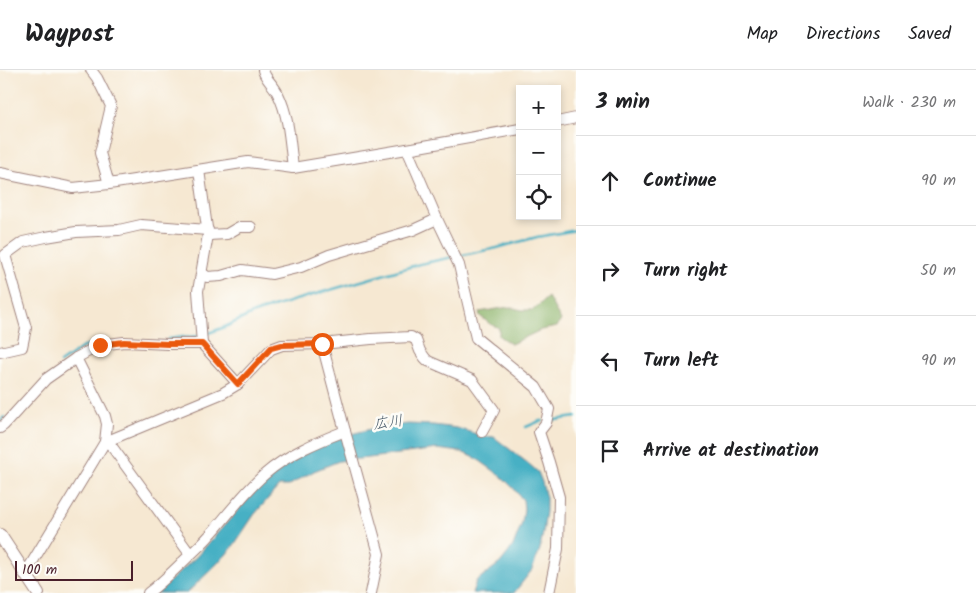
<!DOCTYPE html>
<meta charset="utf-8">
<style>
body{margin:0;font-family:Kalam,"Klee One",sans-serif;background:#f2f2f2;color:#202124}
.controls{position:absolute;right:15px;top:15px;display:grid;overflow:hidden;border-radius:0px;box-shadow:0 2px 8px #0003}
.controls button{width:45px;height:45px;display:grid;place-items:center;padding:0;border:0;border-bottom:1px solid #e0e0e0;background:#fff;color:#202124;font:25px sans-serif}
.scale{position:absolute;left:15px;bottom:12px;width:118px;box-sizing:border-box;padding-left:5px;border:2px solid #4a1f2b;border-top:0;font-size:14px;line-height:18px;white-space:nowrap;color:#4a1f2b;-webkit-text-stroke:4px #fdfcf7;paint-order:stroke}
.stop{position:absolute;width:15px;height:15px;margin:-11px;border:4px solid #ea580c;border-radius:50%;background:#fff}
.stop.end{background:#ea580c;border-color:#fff;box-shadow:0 1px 5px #0008}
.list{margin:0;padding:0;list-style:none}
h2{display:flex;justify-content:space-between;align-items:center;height:65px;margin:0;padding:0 20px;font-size:21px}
h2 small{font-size:16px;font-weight:400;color:#757577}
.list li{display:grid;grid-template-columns:32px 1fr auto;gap:15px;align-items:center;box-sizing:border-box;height:90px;padding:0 20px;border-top:1px solid #e0e0e0}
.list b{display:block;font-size:19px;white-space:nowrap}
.list em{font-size:16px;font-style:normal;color:#757577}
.icon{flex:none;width:28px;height:28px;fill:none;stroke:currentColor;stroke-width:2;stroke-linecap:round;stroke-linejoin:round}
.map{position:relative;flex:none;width:576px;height:523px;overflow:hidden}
header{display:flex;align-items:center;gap:30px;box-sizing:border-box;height:70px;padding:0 25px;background:#fff;border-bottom:1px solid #e0e0e0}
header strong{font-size:24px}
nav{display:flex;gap:28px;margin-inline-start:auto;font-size:18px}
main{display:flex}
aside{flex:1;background:#fff}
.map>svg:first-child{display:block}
</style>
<header>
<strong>Waypost</strong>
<nav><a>Map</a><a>Directions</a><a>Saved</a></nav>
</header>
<main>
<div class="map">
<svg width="576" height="523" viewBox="0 0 576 523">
<rect width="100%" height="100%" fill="#fdfcf7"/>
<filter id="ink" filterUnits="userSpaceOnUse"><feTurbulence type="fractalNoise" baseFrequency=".02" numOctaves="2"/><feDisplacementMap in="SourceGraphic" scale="10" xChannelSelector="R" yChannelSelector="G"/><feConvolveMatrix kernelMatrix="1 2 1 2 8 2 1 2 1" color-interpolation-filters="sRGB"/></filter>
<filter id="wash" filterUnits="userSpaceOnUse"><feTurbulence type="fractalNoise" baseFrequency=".0096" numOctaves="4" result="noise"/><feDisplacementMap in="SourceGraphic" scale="20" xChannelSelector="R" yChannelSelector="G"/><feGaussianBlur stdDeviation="1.12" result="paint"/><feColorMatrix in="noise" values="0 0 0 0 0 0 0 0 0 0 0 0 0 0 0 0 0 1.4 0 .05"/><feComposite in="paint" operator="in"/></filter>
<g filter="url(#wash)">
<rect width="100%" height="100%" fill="#f6e8d2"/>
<polygon fill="#8ab268" stroke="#6a684a" points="548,227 561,250 557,257 541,260 511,274 499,266 499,258 490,254 480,246 479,242 509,237 522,240 533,240"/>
<polygon fill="#46b0c4" stroke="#486878" points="408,354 433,355 457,358 483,366 494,367 529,394 538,402 542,412 546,428 546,442 543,463 540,479 532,500 514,523 472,523 476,511 500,493 508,483 514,474 522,453 524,439 523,430 514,419 501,406 476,388 461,382 437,379 369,388 348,390 339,391 314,401 288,416 279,416 254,445 234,475 225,486 187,523 156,523 170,511 197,486 263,412 277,400 307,382 324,374 351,364 371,359 376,356 380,355 390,356"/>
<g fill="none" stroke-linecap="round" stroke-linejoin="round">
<g stroke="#46b0c4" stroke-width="2.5">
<polyline points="458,186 497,178 537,167 576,160"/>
<polyline points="203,265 225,257 254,243 292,231 420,194 453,187"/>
<polyline points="168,269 182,267 198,266"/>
<polyline points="60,293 83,277 94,273"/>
<polyline points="548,351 576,347"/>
<polyline points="0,352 4,347"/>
<polyline points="526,357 540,351 543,351"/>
</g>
</g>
</g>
<g filter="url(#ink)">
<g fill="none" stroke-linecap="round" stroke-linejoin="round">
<defs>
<g id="minor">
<polyline points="91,0 97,8 111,36 100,83 109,114"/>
<path d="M 263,0 C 265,9 274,15 278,24 C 289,46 290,73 293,98"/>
<polyline points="557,52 576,48"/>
<polyline points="407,79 437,149 459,195 476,268 536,317 549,339 546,353 539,362 549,392 559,427 558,479 549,523"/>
<polyline points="199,100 208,165 198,221 202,274 238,314"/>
<polyline points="0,103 73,118 109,114 248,92 293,98 407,79 520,59"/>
<polyline points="208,165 227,164 239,157 251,157"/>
<polyline points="202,203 207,207 221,206 242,200 272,204 301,197 329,185 413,160 437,149"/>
<polyline points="322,274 346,365 379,484 371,523"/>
<polyline points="0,282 22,277 26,258 5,185 23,172 46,167 76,162 119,160 141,155 208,160"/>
<polyline points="0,358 4,355 46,309 76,288 100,275 124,272 168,274 202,274"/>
<polyline points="107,370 190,484"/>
<polyline points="105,372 223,323 238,314 271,279 282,275 322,274 371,269 411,267 416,270 420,281 425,288 428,291 472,310 494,340 482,362"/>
<polyline points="25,504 105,372 107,354 105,346 76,288"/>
<path d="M 148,523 C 163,512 176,498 190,485 C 196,479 203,473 209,466 C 228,445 243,423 265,404 C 288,384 317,372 345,361"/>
</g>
<polyline id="major" points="0,465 38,523"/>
</defs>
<use href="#minor" stroke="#a0847e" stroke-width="12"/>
<use href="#major" stroke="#a0847e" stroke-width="14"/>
<use href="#minor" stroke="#fff" stroke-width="10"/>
<use href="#major" stroke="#fff" stroke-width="12"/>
</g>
</g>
<g fill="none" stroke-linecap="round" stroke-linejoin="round" filter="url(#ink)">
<polyline stroke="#ea580c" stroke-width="6" points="100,275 124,272 168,274 202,274 238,314 271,278 282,275 322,274"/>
</g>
<g text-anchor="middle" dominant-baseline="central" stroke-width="5" stroke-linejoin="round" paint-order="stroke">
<g font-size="15" font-style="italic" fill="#485968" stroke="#fdfcf7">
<text transform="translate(388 353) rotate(-8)">広川</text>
</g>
</g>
</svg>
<div class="controls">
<button>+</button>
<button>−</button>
<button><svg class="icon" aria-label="locate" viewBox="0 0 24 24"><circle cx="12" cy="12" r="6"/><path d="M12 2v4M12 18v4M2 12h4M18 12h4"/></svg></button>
</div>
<div class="scale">100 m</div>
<div class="stop" style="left:322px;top:274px"></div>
<div class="stop end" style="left:100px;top:275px"></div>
</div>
<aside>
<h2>3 min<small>Walk · 230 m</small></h2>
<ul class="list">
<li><svg class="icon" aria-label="ahead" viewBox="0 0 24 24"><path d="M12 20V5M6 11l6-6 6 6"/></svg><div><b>Continue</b></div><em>90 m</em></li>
<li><svg class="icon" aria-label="right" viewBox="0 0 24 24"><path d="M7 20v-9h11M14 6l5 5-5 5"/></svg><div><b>Turn right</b></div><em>50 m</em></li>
<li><svg class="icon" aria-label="left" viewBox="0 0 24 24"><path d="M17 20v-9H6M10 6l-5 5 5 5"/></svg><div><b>Turn left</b></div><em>90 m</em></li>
<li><svg class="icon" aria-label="arrive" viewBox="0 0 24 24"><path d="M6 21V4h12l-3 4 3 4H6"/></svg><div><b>Arrive at destination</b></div></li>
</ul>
</aside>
</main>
